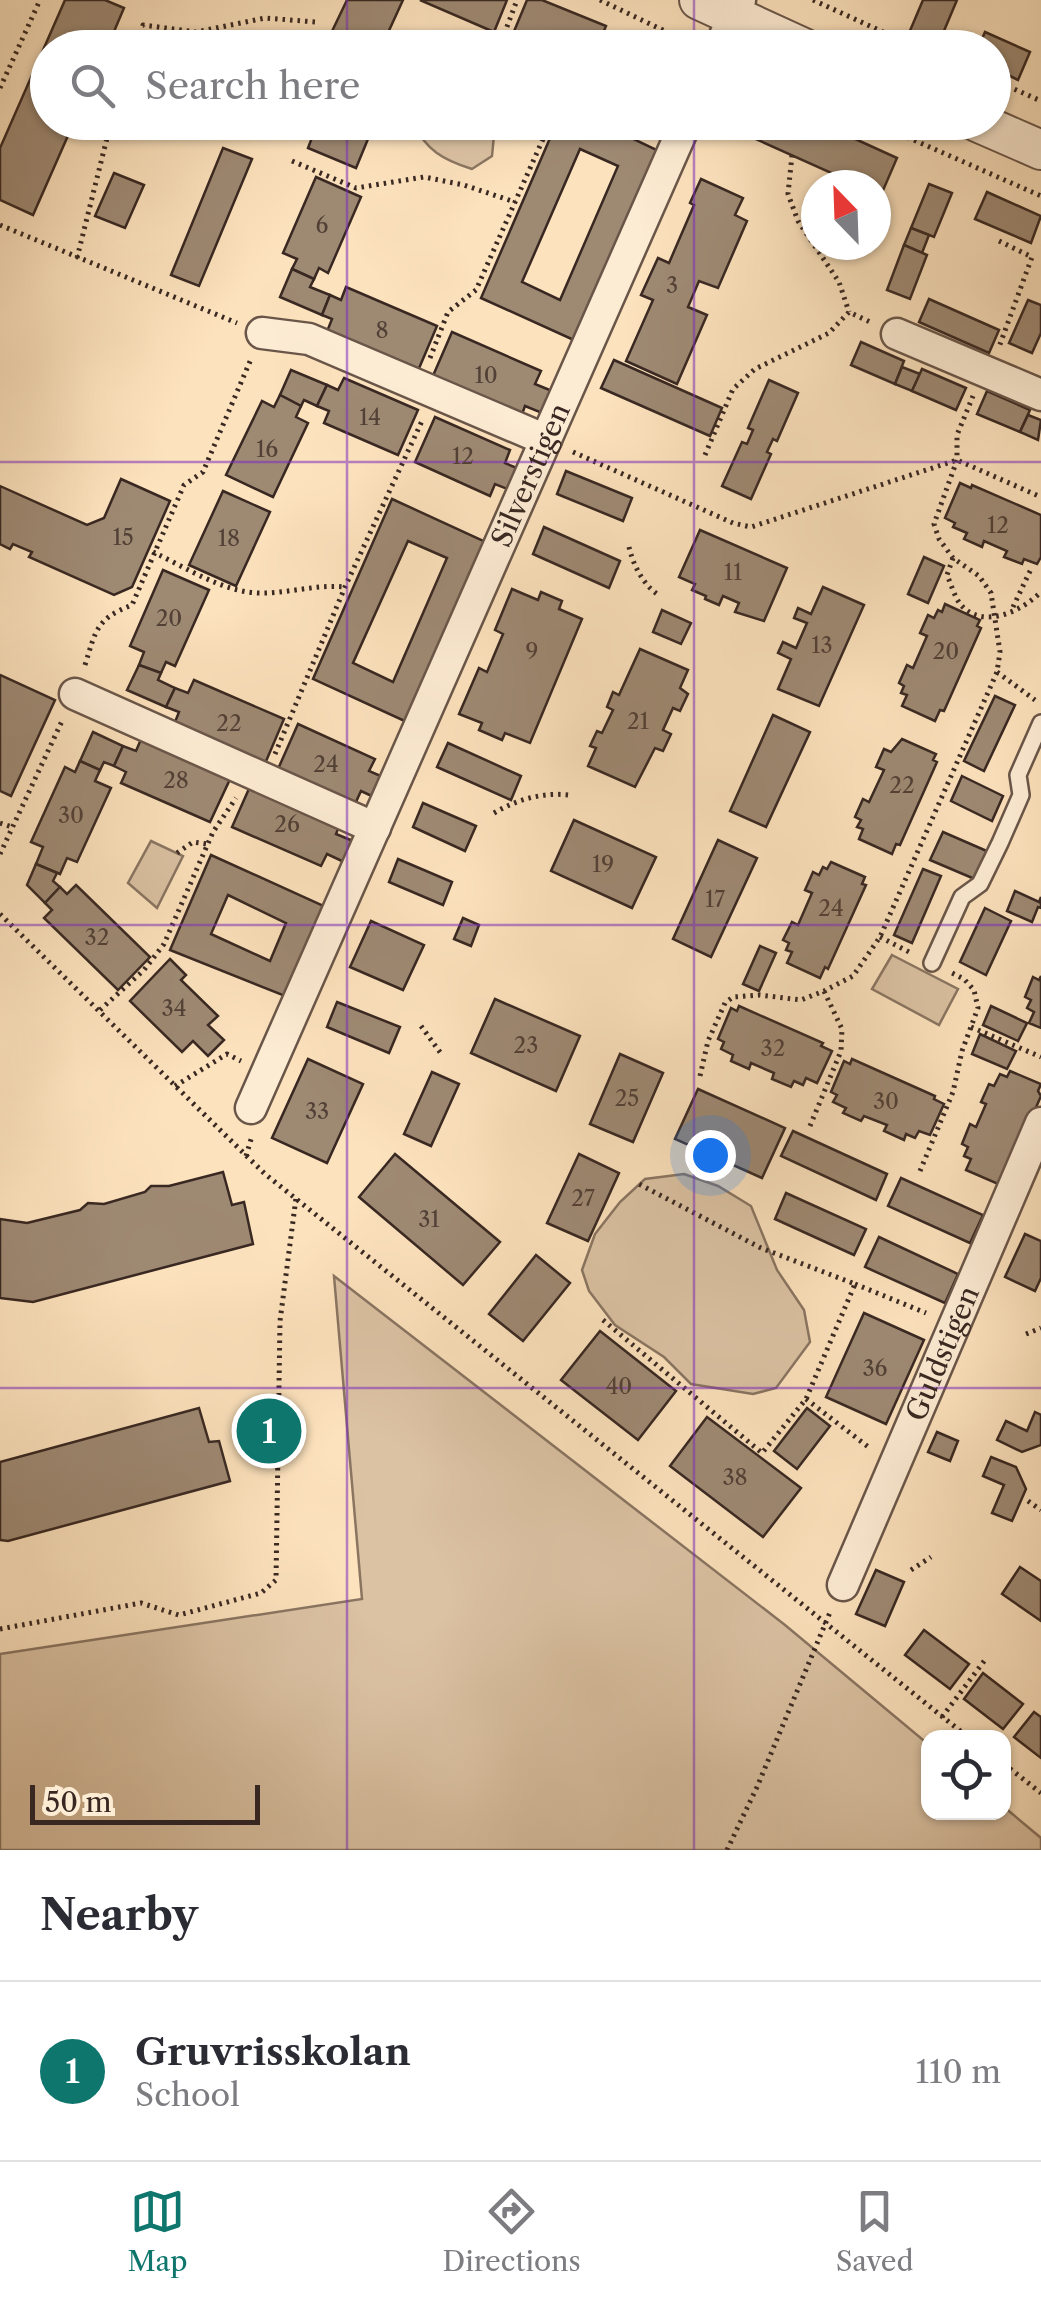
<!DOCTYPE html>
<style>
body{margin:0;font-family:"Libre Caslon Text",serif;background:#f7f7f7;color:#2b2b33}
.controls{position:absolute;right:30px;bottom:30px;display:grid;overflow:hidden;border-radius:20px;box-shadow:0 2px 8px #0004}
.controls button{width:90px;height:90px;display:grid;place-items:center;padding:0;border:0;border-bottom:2px solid #e1e1e2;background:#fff;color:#2b2b33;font:50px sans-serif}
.compass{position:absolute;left:801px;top:170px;width:90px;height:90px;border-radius:50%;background:#fff;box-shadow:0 2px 8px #0004;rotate:337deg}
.scale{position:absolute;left:30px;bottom:25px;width:230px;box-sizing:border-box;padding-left:10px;border:5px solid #392822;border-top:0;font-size:28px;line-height:35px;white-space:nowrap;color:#392822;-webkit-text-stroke:8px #fdecd4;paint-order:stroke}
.you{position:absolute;left:710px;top:1155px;width:35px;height:35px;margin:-25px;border:8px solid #fff;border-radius:50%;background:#1a73e8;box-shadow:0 0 0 15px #1a73e833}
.badge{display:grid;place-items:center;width:65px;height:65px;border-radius:50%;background:#0f766e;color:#fff;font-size:32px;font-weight:700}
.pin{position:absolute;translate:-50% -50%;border:5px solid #fff;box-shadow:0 2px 10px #0006}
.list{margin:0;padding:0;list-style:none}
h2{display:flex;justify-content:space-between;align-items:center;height:130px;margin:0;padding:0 40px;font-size:42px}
h2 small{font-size:32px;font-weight:400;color:#7c7c81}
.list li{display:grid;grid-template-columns:65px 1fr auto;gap:30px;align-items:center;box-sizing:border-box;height:180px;padding:0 40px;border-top:2px solid #e1e1e2}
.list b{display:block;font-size:38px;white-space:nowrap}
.list p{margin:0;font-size:32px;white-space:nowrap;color:#7c7c81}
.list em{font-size:32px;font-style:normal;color:#7c7c81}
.icon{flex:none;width:55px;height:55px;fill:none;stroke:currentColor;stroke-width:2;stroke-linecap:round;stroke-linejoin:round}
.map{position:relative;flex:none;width:1041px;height:1850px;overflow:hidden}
.search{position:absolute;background:#fff;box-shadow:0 2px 8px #0004;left:30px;right:30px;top:30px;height:110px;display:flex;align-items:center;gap:25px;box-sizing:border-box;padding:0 35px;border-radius:55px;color:#7c7c81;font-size:38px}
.sheet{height:310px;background:#fff}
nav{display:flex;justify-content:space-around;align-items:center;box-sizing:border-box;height:140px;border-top:2px solid #e1e1e2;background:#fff;font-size:28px;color:#7c7c81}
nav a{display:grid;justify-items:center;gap:5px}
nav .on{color:#0f766e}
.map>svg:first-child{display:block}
</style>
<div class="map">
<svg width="1041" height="1850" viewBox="0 0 1041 1850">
<rect width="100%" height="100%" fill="#fce2bd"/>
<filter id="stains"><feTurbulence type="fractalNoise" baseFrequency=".002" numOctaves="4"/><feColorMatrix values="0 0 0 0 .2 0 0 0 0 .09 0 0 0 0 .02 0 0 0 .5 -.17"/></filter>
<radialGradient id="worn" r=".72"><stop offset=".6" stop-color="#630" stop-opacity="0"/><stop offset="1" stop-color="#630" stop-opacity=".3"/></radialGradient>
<g fill="#dbc2a3" stroke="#8a7562" stroke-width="2.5">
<path d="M 413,123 L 487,123 L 494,135 L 492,156 L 472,169 C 443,160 426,150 413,123 Z"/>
<polygon points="151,841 183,856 157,908 128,883"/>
<polygon points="892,955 958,989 939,1025 872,989"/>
<polygon points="684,1174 718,1186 751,1206 777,1270 804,1310 810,1342 776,1388 753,1394 691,1384 664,1357 615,1325 589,1291 582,1270 595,1234 620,1202 645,1179"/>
<polygon points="334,1276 785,1625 928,1744 928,1812 1004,1812 1004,1807 1041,1838 1041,1850 0,1850 0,1654 362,1599"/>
</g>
<g fill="#9e8973" stroke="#392822" stroke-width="2.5" fill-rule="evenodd">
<polygon points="65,0 105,0 124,8 107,48 48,48 48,122 74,122 33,215 0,200 0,148"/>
<polygon points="347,0 403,0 381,48 324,48"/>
<polygon points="420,0 507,0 494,32"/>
<polygon points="527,0 542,0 606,26 597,48 526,48 510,41"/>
<polygon points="923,0 957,0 938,45 909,33"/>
<polygon points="985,32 1030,52 1018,80 994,68 994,48 978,48"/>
<polygon points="165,36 196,41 195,48 163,48"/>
<polygon points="318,122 375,122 356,168 308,148"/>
<path d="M 557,122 L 598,122 L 661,152 L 576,341 L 481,298 ZM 580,149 L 618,166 L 560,300 L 522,282 Z"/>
<polygon points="718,122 818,122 897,158 881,195 876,193 876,185 858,185"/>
<polygon points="223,148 252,159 199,286 171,275"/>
<polygon points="114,173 144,185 125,228 95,216"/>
<polygon points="316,177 361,197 328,273 319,268 314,279 292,269 297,259 283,253"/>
<polygon points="701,179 743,198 735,215 747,221 718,288 699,281 688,307 707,315 677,384 626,361 653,300 641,295 658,258 669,263 694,205 690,203"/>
<polygon points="929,184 952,193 934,237 911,228"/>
<polygon points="987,192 1041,216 1031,243 975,219"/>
<polygon points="911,228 929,235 922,253 904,245"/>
<polygon points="904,245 927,255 910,299 887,290"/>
<polygon points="292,269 314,279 310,287 330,295 322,315 280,297"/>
<polygon points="346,287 437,326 417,373 326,334 332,319 322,315 330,295 341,300"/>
<polygon points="929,299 999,330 989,353 919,322"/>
<polygon points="1028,300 1041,305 1041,333 1032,353 1009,343"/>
<polygon points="452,332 541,371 535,384 552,391 542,413 525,406 521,417 432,378"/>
<polygon points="861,342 904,361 895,384 851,365"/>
<polygon points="614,360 722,408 710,436 601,388"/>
<polygon points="902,367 920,374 912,391 895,384"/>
<polygon points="922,369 966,388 956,410 912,391"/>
<polygon points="291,370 327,385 317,406 304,400 301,406 280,395"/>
<polygon points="344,378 418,410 398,455 324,423 329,411 317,406 327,385 338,390"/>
<polygon points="769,380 798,393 777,441 773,439 767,452 771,454 751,499 722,486 742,442 747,444 753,430 748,428"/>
<polygon points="987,391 1030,410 1020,432 977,414"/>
<polygon points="280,395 301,406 296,417 308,423 273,497 226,475 262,401 274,407"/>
<polygon points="1028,415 1041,420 1038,440 1020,432"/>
<polygon points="435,417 510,450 505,463 519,469 510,490 495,484 490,496 415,462"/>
<polygon points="566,471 632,498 623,521 557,494"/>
<polygon points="121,479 170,501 132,587 114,595 29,557 32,552 13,544 10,549 0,544 0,486 87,525 104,518"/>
<polygon points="960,483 971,488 972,485 1041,515 1041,557 1037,564 1024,559 1022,564 1004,557 1007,551 984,541 982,547 964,539 967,533 953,527 955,523 945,518"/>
<polygon points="223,491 270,512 236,586 189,565"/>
<path d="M 392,499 L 488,543 L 409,723 L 313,679 ZM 408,541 L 447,558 L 393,682 L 353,663 Z"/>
<polygon points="544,527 620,561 609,588 533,554"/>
<polygon points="700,530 787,568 764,621 735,612 739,603 723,596 719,605 705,599 706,596 692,590 695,584 679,577"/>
<polygon points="924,557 944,566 928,603 908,594"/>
<polygon points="163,570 209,590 175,666 166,662 161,673 139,665 144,652 130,646"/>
<polygon points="823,587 864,605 819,706 778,689 791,659 778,653 783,642 796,648 807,623 794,618 798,608 811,614"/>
<polygon points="512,589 538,600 541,592 562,601 559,609 582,619 530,743 505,733 502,740 479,730 482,723 459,714 479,668 487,672 503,634 495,630"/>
<polygon points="945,604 980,620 977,626 981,628 944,711 940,710 935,721 902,706 907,695 901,693 904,686 899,683 907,665 913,668 927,636 920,633 928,615 934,618 938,610 942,612"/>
<polygon points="662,610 691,623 681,644 653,632"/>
<polygon points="640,649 688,670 680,688 688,694 680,711 673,708 663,730 671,734 663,751 655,748 635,787 588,766 596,748 590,746 597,731 602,733 613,710 607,707 613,692 619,695"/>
<polygon points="139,665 161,673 158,680 175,688 166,707 127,690"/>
<polygon points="0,675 55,700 11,796 0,791"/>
<polygon points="194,680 284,719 264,766 173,727 179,712 166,707 175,688 188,693"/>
<polygon points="995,696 1015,705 984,771 964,761"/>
<polygon points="773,715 810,732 766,827 730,811"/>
<polygon points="298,724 375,759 369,771 385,778 376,798 361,791 355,804 278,769"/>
<polygon points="93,732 123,746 114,766 104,762 100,770 80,761"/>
<polygon points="142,737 231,777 210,822 121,783 126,772 114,766 123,746 136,751"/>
<polygon points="902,739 936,754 933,760 937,762 900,845 896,844 892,854 859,839 863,829 857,827 861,820 855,817 863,799 869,802 884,770 876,767 884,749 891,752"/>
<polygon points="448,743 521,776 511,800 437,767"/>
<polygon points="80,761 100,770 95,781 111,788 77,862 67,858 60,874 36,864 43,847 31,842 65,767 75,772"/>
<polygon points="962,776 1003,796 992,821 951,801"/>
<polygon points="252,782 341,821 336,834 353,841 344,862 327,854 321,866 232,827"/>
<polygon points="423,803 476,826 465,851 413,827"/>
<polygon points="574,820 656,857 632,908 551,871"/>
<polygon points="943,832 989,852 977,880 930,860"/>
<polygon points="718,840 757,858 711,957 673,939"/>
<path d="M 211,855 L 326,907 L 285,996 L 170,950 ZM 228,895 L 286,923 L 270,961 L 211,934 Z"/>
<polygon points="398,859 452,882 443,905 389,882"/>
<polygon points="831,862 865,877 862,884 866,885 828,969 825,967 820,978 787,963 792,952 786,950 789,943 783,940 792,922 798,925 812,893 805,890 813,872 819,875 823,867 827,869"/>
<polygon points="36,864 57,873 53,881 60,887 45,903 27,885"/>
<polygon points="923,869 941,876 912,943 894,935"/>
<polygon points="76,885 150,957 118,990 44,918 52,910 45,903 60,887 67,894"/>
<polygon points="1015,891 1039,902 1041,897 1041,908 1038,907 1032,922 1007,911"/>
<polygon points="985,908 1011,921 986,975 960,962"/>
<polygon points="463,918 479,925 471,946 454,939"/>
<polygon points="371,921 424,945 403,990 350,967"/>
<polygon points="760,946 776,953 759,991 743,984"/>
<polygon points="170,959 186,975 181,980 218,1016 208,1025 224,1040 208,1056 193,1041 182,1052 130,1001"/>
<polygon points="1041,976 1041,1028 1029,1023 1034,1012 1027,1008 1031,1000 1025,997 1033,977 1039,980"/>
<polygon points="495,999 580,1036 556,1091 471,1053"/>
<polygon points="337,1002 400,1027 389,1053 327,1027"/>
<polygon points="739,1006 823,1043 821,1046 832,1051 817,1083 806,1078 803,1085 794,1081 791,1087 772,1079 774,1073 751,1063 749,1069 731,1061 733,1055 721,1049 724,1042 718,1039 731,1008 737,1011"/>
<polygon points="991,1006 1027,1023 1018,1041 983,1025"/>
<polygon points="980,1034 1016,1051 1007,1069 972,1054"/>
<polygon points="620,1054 663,1073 633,1142 590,1124"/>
<polygon points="308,1059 363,1084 327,1163 272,1138"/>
<polygon points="852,1059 935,1096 934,1099 944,1104 930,1135 919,1131 915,1138 906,1134 904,1140 884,1131 887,1125 864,1116 861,1121 843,1113 846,1108 833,1102 837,1095 831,1092 844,1061 850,1064"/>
<polygon points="1010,1071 1041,1084 1038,1091 1041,1096 1006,1176 1003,1174 998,1184 966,1170 971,1159 964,1156 968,1147 962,1144 970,1124 976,1127 986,1104 981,1102 989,1084 994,1086 1000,1074 1007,1077"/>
<polygon points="432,1072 459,1084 431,1146 404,1134"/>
<polygon points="698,1089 785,1128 762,1178 675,1139"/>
<polygon points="793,1131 887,1174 876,1200 781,1156"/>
<polygon points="395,1154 500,1242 463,1285 359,1197"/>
<polygon points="579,1154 619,1173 588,1241 547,1223"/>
<polygon points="223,1172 232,1205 244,1202 253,1244 33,1302 0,1298 0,1219 27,1223 80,1210 88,1203 104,1204 145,1192 151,1186 169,1186"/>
<polygon points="901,1178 983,1215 970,1243 888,1206"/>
<polygon points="786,1193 866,1229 854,1255 775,1219"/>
<polygon points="1025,1234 1041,1241 1041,1278 1035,1291 1005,1277"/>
<polygon points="879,1237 958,1274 945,1303 865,1267"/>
<polygon points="536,1255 570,1283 523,1341 489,1314"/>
<polygon points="864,1313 924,1340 886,1424 826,1397"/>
<polygon points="600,1331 676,1391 638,1440 561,1380"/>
<polygon points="199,1408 209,1442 219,1441 230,1481 8,1541 0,1540 0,1462"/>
<polygon points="807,1408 830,1426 797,1469 774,1451"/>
<polygon points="1035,1412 1041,1415 1041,1445 1022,1452 997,1440 1006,1421 1027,1431"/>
<polygon points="707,1417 801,1488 763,1537 670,1466"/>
<polygon points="937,1432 958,1441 950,1461 928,1452"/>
<polygon points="991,1457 1016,1467 1026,1489 1012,1521 992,1513 1004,1485 983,1476"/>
<polygon points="1020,1567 1041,1581 1041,1621 1002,1594"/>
<polygon points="876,1570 904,1582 885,1626 856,1614"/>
<polygon points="924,1630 969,1664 950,1689 905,1655"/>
<polygon points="983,1673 1023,1704 1003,1729 964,1699"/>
<polygon points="1034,1712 1041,1717 1041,1758 1014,1737"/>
</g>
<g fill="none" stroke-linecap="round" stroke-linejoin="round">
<defs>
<polyline id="service" points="932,963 962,897 980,884 1000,843 1021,795 1018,775 1041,723"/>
<g id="minor">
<polyline points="720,48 740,0"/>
<polyline points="262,333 309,339 546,440"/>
<polyline points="897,334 1041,395"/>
<polyline points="75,694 375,828"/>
<path id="s1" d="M 251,1108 L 686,122"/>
<path id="s2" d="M 843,1585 L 1041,1123"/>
</g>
<g id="tertiary">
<polyline points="699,0 804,48"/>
<polyline points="977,122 1041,150"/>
</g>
</defs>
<use href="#service" stroke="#6a5649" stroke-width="20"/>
<use href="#minor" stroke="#6a5649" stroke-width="35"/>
<use href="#tertiary" stroke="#6a5649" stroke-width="42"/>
<g stroke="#392822" stroke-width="5" stroke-dasharray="2.5 5" stroke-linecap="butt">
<polyline points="600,0 692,44"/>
<polyline points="813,0 918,48"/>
<polyline points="138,48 143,25 196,32 265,18 316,22"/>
<polyline points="499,48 517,0"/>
<polyline points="994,80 1041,101"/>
<polyline points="0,88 40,0"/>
<polyline points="873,122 1041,196"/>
<polyline points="792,155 788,194 798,221 839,282 849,312"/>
<polyline points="292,161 356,188 424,177 464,185 515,202"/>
<polyline points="0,225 237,323"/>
<polyline points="999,241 1032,257 999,347"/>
<polyline points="77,258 111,122"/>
<polyline points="430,358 448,312 476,290 543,139 542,122"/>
<polyline points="573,452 733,523 751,527 957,460 1041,497"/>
<polyline points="705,455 733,389 755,369 829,333 849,312 872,323"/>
<path d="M 629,547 C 633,564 642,583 657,594"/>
<path d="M 153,552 C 185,567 221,591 257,593 C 287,594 315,584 345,587"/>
<path d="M 953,558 L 947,575 C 951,584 955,598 961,605 C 983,630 1022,611 1041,592"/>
<polyline points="1013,607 1031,569"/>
<path d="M 85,665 C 96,630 96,619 132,605 L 184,485 L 203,472 L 251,359"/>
<polyline points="997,672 1035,700"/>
<polyline points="275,754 345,587 422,421"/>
<path d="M 494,813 C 516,800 542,792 569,795"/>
<polyline points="0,823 12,827"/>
<polyline points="177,853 193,842 208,844"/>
<polyline points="0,854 62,721"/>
<polyline points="0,914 265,1174 969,1738"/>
<polyline points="880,937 913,954"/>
<polyline points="100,1010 144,970 164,944 213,832 236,798"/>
<polyline points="421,1026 442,1055"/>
<polyline points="971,1027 1041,1057"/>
<polyline points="700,1076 708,1041 725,1003 733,997 760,995 801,1000 824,991 853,976 880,937 997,672 1000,652 991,593 979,576 953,558 939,539 934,524 957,460 957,435 973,396"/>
<polyline points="175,1086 227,1054 241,1061"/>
<polyline points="810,1126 841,1051 842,1029 824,991"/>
<polyline points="246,1156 252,1136"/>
<polyline points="920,1171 953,1092 962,1051 978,1008 974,990 964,979 950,972"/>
<polyline points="855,1284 926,1313"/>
<polyline points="603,1320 762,1453 806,1399 855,1284 761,1248 635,1182"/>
<polyline points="1026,1334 1041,1328"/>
<polyline points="806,1399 871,1449"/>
<polyline points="1028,1501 1041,1510"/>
<polyline points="911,1570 931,1557"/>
<polyline points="0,1629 141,1603 179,1615 261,1593 276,1580 280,1321 296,1198"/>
<polyline points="942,1717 985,1660"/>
<polyline points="1004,1764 1041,1793"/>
<polyline points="727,1850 757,1787 831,1610"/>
</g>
<use href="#service" stroke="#fdecd4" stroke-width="15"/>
<use href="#minor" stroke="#fdecd4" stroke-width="30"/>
<use href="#tertiary" stroke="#fdecd4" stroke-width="38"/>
</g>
<path fill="none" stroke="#7b2cbf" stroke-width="2.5" stroke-opacity="0.55" d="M 347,0 L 347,48M 694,0 L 694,48M 347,122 L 347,1850M 694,122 L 694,1850M 0,462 L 1041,462M 0,925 L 1041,925M 0,1388 L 1041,1388"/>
<g text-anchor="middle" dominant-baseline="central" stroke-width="8" stroke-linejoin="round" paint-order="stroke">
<g font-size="22" fill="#524036">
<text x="322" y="225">6</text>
<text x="672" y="285">3</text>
<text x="382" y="330">8</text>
<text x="486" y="375">10</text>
<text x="370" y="417">14</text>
<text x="267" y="449">16</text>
<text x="463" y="456">12</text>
<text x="998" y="525">12</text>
<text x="123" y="537">15</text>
<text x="229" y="538">18</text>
<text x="733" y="572">11</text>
<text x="169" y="618">20</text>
<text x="822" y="645">13</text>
<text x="532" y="651">9</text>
<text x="946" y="651">20</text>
<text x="638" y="721">21</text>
<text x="229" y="723">22</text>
<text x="326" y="764">24</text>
<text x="176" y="780">28</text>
<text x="902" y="785">22</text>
<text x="71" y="815">30</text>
<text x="287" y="824">26</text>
<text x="603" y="864">19</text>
<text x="715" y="899">17</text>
<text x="831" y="908">24</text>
<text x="97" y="937">32</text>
<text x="174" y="1008">34</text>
<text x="526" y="1045">23</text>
<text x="773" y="1048">32</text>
<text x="627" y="1098">25</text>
<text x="886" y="1101">30</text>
<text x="317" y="1111">33</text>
<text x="583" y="1198">27</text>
<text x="429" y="1219">31</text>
<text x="875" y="1368">36</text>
<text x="619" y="1386">40</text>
<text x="735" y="1477">38</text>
</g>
<g font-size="28" fill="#392822" stroke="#fdecd4">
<text stroke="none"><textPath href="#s1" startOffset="692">Silverstigen</textPath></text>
<text stroke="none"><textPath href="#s2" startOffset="252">Guldstigen</textPath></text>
</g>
</g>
<rect width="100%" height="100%" filter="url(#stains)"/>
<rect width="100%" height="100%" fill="url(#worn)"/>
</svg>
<div class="controls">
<button><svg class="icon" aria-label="locate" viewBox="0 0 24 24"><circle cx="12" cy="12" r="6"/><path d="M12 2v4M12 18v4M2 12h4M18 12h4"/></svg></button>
</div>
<svg class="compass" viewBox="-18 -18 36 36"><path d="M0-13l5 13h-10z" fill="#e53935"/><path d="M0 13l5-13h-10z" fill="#7c7c81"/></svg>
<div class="scale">50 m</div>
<div class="you"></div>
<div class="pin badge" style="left:269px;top:1431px">1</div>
<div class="search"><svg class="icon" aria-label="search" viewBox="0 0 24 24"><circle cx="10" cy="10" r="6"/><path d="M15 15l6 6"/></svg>Search here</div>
</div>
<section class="sheet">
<h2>Nearby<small></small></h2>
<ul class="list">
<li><span class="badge">1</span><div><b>Gruvrisskolan</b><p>School</p></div><em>110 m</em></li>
</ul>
</section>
<nav>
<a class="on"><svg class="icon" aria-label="map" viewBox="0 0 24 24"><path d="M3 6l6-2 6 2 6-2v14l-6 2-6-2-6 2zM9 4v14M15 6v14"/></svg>Map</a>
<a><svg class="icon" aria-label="directions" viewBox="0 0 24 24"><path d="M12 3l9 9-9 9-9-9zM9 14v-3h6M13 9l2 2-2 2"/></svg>Directions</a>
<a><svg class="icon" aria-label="saved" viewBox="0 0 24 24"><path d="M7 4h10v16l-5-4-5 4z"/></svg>Saved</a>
</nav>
